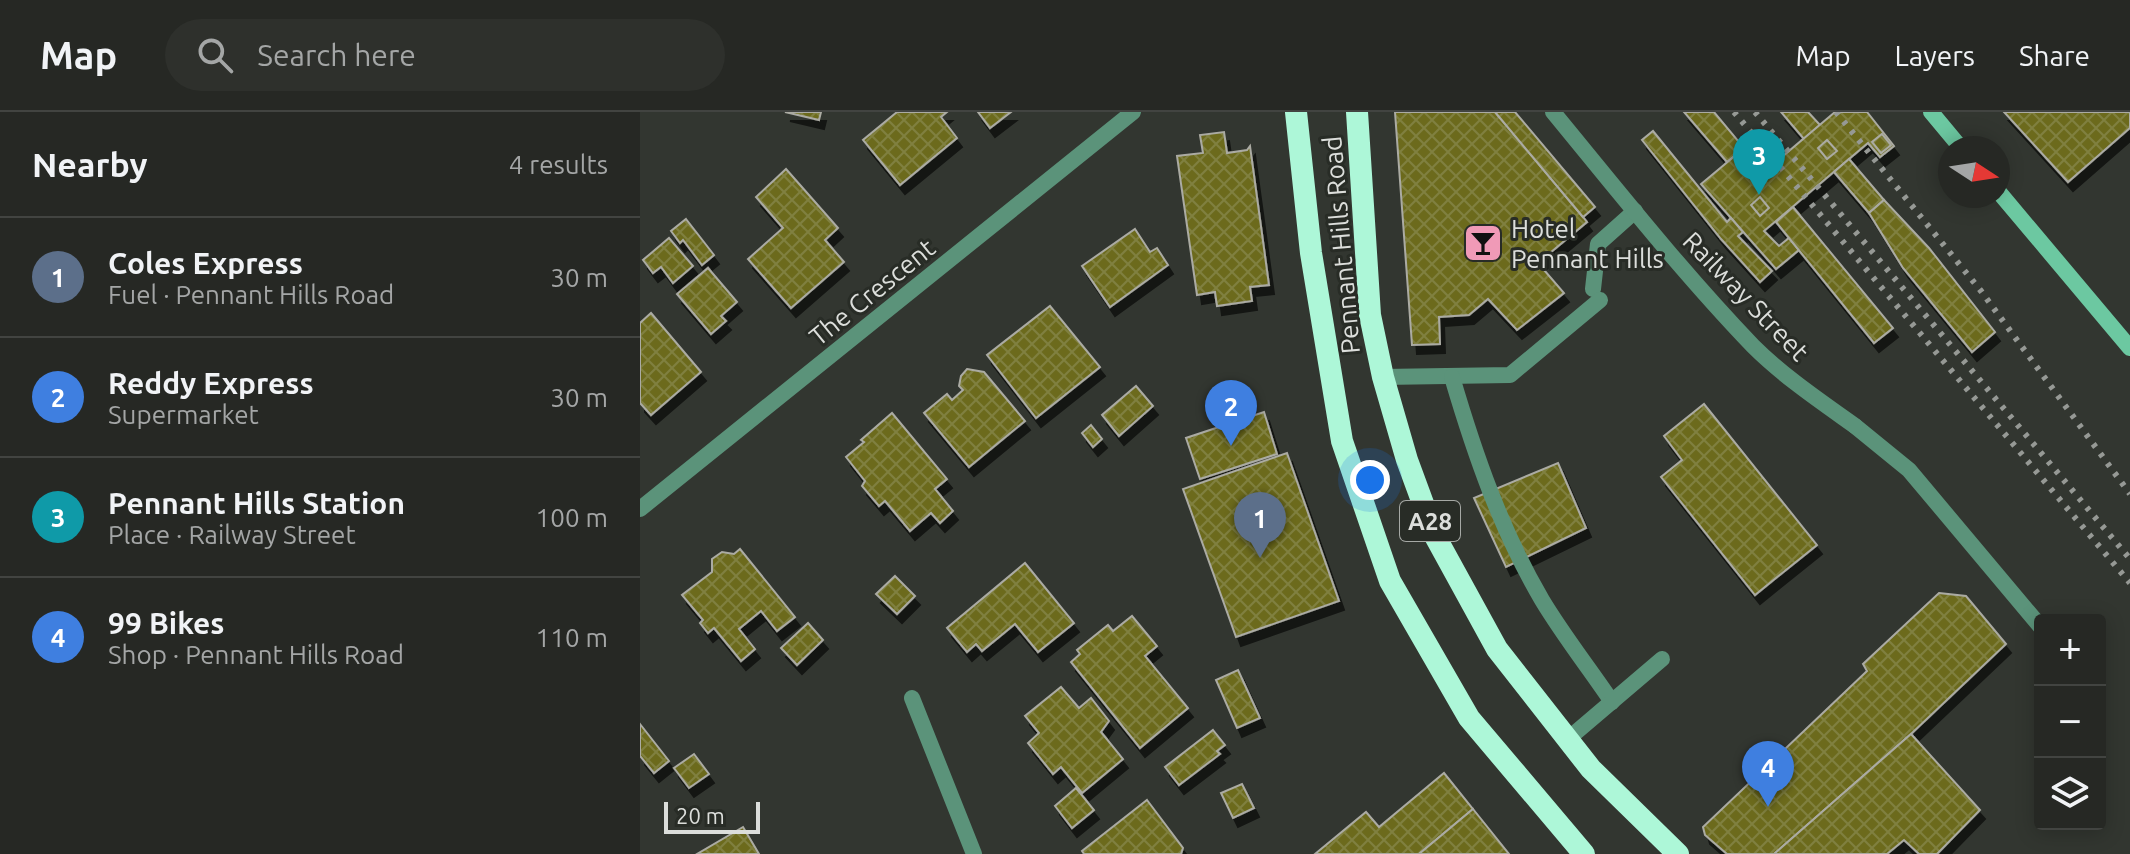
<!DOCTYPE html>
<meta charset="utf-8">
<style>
body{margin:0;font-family:Ubuntu,sans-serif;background:#2e302c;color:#f1f3f6}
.controls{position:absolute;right:24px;bottom:24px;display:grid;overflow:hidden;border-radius:8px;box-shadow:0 4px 20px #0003}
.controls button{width:72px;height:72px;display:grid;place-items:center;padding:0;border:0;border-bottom:2px solid #424441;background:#262824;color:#f1f3f6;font:40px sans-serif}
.compass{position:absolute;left:1298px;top:24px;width:72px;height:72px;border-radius:50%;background:#262824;box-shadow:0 4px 20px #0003;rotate:102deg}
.scale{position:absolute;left:24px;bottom:20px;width:96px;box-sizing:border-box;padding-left:8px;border:4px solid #dcdedb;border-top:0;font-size:22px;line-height:28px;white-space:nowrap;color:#dcdedb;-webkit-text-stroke:6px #282c26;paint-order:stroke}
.you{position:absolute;left:730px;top:368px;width:28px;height:28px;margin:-20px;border:6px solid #fff;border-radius:50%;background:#1a73e8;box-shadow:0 0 0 12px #1a73e833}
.badge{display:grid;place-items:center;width:52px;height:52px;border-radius:50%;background:#f09ab7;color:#fff;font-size:26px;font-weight:700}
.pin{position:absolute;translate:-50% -66px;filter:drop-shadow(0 2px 4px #0008)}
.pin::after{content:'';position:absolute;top:42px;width:28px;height:24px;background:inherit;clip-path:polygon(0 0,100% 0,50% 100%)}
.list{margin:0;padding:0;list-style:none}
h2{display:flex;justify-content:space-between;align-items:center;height:104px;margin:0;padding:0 32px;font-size:34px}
h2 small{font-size:26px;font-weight:400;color:#a4a6a6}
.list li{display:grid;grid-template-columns:52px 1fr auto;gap:24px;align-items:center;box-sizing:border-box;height:120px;padding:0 32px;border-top:2px solid #424441}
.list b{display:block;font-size:30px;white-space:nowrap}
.list p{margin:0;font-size:26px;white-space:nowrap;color:#a4a6a6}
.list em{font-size:26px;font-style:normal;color:#a4a6a6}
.icon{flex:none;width:44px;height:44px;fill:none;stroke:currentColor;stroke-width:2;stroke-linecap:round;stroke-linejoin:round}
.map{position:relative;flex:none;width:1490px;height:742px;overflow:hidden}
header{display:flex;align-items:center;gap:48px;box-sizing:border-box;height:112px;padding:0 40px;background:#262824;border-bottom:2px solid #424441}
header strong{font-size:38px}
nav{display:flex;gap:44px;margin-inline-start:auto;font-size:28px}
.search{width:560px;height:72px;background:#2e302c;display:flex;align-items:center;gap:20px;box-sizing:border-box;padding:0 28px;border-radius:44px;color:#a4a6a6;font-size:30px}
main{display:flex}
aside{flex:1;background:#262824}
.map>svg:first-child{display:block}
</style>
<header>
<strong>Map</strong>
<div class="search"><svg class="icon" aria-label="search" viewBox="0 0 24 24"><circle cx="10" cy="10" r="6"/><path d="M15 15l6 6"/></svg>Search here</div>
<nav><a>Map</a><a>Layers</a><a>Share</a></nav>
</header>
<main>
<aside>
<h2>Nearby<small>4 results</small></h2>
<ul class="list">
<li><span class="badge" style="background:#5c6f8a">1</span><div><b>Coles Express</b><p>Fuel · Pennant Hills Road</p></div><em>30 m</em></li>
<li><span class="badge" style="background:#3f7fe0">2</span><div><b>Reddy Express</b><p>Supermarket</p></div><em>30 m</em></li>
<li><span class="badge" style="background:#0f9aa8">3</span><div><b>Pennant Hills Station</b><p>Place · Railway Street</p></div><em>100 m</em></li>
<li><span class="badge" style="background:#3f7fe0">4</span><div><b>99 Bikes</b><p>Shop · Pennant Hills Road</p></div><em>110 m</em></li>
</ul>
</aside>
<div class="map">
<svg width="1490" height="742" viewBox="0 0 1490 742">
<defs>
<pattern id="building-cross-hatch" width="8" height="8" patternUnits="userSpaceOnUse" patternTransform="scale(2)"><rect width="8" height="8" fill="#6c6b1f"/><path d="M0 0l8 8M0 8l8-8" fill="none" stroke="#80803f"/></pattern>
<filter id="shadow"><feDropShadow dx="5" dy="9" stdDeviation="0" flood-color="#0009"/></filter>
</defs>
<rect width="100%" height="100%" fill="#323630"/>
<g fill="url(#building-cross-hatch)" stroke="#ababa3" stroke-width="2" filter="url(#shadow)">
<polygon points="145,0 181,0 179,8"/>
<polygon points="257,0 307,0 301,5 317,26 260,73 223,28"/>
<polygon points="338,0 371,0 350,16"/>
<polygon points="755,0 855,0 943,105 947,110 898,151 924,181 877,218 848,187 829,203 799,205 800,232 772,233"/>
<polygon points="855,0 875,0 955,95 943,105"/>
<polygon points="1044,0 1074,0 1104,36 1087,50"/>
<polygon points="1141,0 1168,0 1180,13 1164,27"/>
<polygon points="1195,0 1227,0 1254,34 1240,45 1228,31 1124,119 1139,134 1149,126 1159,138 1136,157 1061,72 1096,43 1116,67"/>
<polygon points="1364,0 1490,0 1490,16 1428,70"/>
<polygon points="1013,19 1087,110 1091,106 1103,120 1098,124 1132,159 1120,170 1081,127 1002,28"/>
<polygon points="584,20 587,41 607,38 610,34 629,173 610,175 612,189 577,194 575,180 557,183 537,44 563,41 560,23"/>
<polygon points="1242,22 1251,33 1241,41 1232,30"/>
<polygon points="1187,28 1197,39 1187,47 1178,36"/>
<polygon points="1209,47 1244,88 1229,101 1194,60"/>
<polygon points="146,57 198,116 185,128 204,150 151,196 108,147 143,116 116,85"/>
<polygon points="1120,85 1129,96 1120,104 1111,93"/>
<polygon points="1244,88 1289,136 1355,220 1332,240 1263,156 1229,101"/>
<polygon points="1153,95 1253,216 1234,231 1136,110"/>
<polygon points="46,107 74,143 62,153 43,128 40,131 31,119"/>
<polygon points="495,117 510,140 517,136 528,153 470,195 442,154"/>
<polygon points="29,126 53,154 33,171 21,155 13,161 3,148"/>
<polygon points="68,156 97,190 81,204 86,209 71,222 37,182"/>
<polygon points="410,194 460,255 396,306 347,243"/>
<polygon points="11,201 61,260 11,303 0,291 0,211"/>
<polygon points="327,257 344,260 385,309 329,355 284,301 307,282 312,288 323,278 319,274 321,264"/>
<polygon points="496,274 513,294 479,324 462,303"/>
<polygon points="1064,292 1177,433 1115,483 1021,365 1042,348 1024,324"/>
<polygon points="624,300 637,342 560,367 546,326"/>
<polygon points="252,301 307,367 295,377 313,399 300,411 291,401 270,419 245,389 239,394 222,374 225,369 206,345 224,330 221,328"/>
<polygon points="451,313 462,327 453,335 442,321"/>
<polygon points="647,341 699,489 596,525 543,377"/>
<polygon points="918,351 946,416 866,455 834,386"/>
<polygon points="100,437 155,505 137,519 121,499 99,517 115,537 101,549 74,516 68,521 60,511 63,508 42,483 72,460 72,447 82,440 94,442"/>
<polygon points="385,451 434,511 398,540 375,512 342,539 336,532 327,540 307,516"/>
<polygon points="255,464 275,484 257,502 236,482"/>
<polygon points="1299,481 1326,484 1366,532 1271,622 1134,742 1087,742 1065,723 1063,715 1227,559 1223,552"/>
<polygon points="492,504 517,534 505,544 548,596 500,636 431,550 440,542 437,538 468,513 473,519"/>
<polygon points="168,511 183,528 157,553 141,536"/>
<polygon points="598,558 620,606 597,616 576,568"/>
<polygon points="421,575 439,596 451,586 469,609 461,620 483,647 442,681 421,655 413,662 388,631 399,621 385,604"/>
<polygon points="0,612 29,649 14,661 0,644"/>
<polygon points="573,618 585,633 577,639 580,642 539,673 525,655"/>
<polygon points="1271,622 1340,698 1297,742 1279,742 1264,728 1247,742 1134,742"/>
<polygon points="54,642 69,662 49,676 34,656"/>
<polygon points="804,661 833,697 779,742 675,742 726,700 739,715"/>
<polygon points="602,672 614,696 593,706 581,681"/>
<polygon points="436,676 454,698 432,716 415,694"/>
<polygon points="507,688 543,736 541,742 444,742 442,739"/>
<polygon points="833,697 869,742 779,742"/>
<polygon points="103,715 119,742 57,742"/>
</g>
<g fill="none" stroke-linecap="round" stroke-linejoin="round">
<g stroke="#5b937a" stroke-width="16">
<polyline points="953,177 958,132 995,99"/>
<polyline points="743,265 870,263 960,188"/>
<path d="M 812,265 C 835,343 861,418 902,488 C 923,523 949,556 972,590"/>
<polyline points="1215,314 1269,358 1400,514"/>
<polyline points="928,627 1022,547"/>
</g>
<g stroke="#5b937a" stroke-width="16">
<path d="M 913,0 C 978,79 1042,160 1113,234 C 1143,264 1180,289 1215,314"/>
<polyline points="0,397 493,0"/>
<polyline points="272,586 334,742"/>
</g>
<g stroke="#6cc8a1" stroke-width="16">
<polyline points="1291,0 1321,36"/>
<polyline points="1358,79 1490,236"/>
</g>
<g stroke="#adf7d8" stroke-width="22">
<polyline points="656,0 671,141 702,329 750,469 829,606 944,742"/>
<polyline points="717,0 730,203 743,265 767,348 795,424 857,537 951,657 1038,742"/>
</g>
<g stroke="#969995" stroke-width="6" stroke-dasharray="4 8" stroke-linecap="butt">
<polyline points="1094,0 1490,471"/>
<polyline points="1115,0 1490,447"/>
<polyline points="1196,0 1341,179 1490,382"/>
</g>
</g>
<defs>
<symbol id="bar-square" viewBox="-11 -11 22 22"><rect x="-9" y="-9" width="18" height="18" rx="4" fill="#f09ab7" stroke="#282c26"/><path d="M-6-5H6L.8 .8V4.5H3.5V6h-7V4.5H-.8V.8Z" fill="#111"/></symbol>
</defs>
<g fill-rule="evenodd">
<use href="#bar-square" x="821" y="109" width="44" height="44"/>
</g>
<g text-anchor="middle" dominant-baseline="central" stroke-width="6" stroke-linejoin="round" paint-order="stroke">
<rect fill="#282c26" stroke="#a6a9a5" stroke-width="2" x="760" y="389" width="60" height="40" rx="6"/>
<g font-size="24" font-weight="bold" fill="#dcdedb">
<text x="790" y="409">A28</text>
</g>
<g font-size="26" fill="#dcdedb" stroke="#282c26" text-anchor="start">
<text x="871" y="116">Hotel<tspan x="871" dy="30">Pennant Hills</tspan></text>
</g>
<g font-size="26" fill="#dcdedb" stroke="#282c26">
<text transform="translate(701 133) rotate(-95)">Pennant Hills Road</text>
<text transform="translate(232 180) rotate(-39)">The Crescent</text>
<text transform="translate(1106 184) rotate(46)">Railway Street</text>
</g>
</g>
</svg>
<div class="controls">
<button>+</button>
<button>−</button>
<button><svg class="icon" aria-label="layers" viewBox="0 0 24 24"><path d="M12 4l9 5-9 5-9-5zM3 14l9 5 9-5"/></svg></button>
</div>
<svg class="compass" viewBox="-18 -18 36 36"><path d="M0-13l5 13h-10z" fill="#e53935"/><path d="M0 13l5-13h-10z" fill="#a4a6a6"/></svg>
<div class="scale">20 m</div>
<div class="you"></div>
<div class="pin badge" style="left:620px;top:446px;background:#5c6f8a">1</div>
<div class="pin badge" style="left:591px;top:334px;background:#3f7fe0">2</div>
<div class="pin badge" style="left:1119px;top:83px;background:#0f9aa8">3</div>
<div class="pin badge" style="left:1128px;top:695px;background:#3f7fe0">4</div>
</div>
</main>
